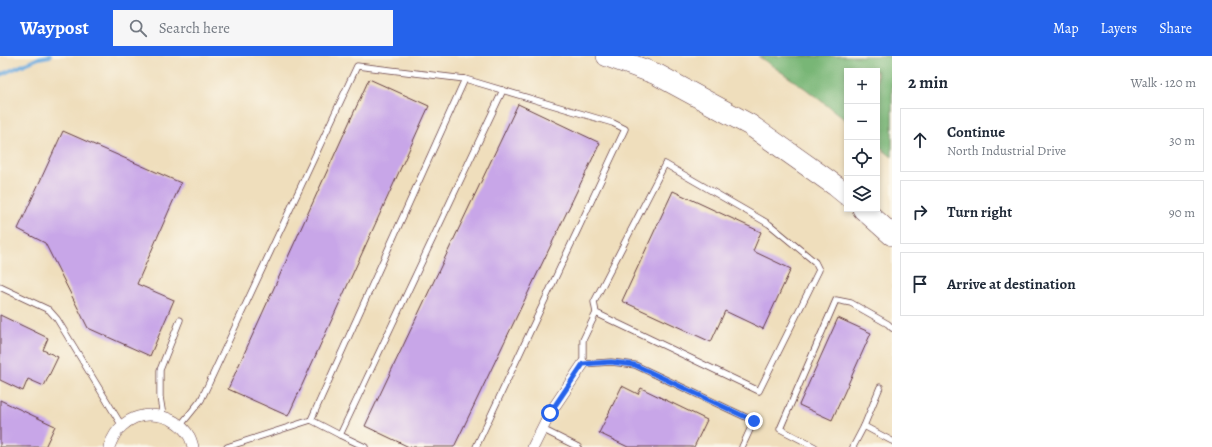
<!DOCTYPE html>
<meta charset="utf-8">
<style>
body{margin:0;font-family:Alegreya,serif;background:#f6f6f7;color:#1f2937}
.controls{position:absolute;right:12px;top:12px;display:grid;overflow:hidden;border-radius:0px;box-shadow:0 2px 6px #0003}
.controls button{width:36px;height:36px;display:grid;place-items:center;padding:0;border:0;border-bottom:1px solid #e0e1e3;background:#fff;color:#1f2937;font:20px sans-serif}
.stop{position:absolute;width:12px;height:12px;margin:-9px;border:3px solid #2563eb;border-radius:50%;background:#fff}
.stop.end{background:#2563eb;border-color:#fff;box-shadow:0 1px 4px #0008}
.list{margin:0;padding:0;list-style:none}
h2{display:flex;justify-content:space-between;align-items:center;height:52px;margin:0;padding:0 16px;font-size:17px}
h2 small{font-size:13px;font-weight:400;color:#747a83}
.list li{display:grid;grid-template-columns:26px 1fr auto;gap:12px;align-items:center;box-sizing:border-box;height:64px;margin:0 8px 8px;padding:0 8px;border:1px solid #e0e1e3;border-radius:0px}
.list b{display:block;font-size:15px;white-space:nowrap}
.list p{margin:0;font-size:13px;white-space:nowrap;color:#747a83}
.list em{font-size:13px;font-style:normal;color:#747a83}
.icon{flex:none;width:22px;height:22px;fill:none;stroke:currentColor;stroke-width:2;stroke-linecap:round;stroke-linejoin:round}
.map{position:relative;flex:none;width:892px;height:391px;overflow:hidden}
header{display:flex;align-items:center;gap:24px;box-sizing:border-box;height:56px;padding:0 20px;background:#2563eb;color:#fff}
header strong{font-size:19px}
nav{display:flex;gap:22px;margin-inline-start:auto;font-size:14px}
.search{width:280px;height:36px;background:#f6f6f7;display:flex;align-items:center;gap:10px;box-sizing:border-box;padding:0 14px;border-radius:0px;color:#747a83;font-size:15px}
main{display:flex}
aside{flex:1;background:#fff}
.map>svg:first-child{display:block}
</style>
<header>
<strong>Waypost</strong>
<div class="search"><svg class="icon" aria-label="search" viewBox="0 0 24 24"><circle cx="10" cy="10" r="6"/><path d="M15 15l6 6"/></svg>Search here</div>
<nav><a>Map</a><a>Layers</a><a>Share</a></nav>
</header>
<main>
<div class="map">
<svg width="892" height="391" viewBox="0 0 892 391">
<rect width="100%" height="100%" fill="#fbf7ec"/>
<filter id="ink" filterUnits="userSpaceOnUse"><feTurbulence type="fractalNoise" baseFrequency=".025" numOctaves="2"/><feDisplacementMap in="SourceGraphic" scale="8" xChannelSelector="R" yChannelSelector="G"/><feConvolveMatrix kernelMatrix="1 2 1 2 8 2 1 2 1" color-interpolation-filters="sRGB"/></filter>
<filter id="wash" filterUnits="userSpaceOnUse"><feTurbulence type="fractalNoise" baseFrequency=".012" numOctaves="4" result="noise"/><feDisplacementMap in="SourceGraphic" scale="16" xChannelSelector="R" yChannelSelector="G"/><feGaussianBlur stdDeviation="0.9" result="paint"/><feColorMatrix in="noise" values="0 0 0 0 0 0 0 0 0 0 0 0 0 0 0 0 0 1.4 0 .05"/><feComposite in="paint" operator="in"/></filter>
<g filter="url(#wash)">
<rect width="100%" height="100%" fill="#efdebc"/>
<polygon fill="#78b676" stroke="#616a50" points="758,0 892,0 892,101 877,89 877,15 847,15 847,65 806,33"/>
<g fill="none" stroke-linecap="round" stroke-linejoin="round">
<polyline stroke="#6caade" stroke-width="4" points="0,19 39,2 50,0"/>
</g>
<g id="blocks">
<g fill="#c8a6e8">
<polygon points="369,23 429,50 288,360 228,333"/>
<polygon points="518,48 600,87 454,391 409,391 365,370"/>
<polygon points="63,75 181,127 137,228 174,244 150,300 88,272 45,187 18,173"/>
<polygon points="673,135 761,176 753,195 791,213 763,273 725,255 711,286 622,245"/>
<polygon points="0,259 48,282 43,294 58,301 44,330 28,323 23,335 0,324"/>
<polygon points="838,262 871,277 832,364 799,349"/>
<polygon points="622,330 638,338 641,332 707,364 694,391 628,391 599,377"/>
<polygon points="0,344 55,370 45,391 0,391"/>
</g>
</g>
</g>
<g filter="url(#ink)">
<use href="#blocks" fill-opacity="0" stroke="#633c41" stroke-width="1"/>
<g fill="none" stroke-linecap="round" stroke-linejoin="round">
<defs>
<g id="service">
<polyline points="0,231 49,254 57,263 122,370"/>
<polyline points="596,257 759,335 819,214 815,206 769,168 665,108 594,246 596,257 583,284 583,308 611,306 635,309 754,365 742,391"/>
<polyline points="880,331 864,370 892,385"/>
<polyline points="163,360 160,341 160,314 180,264"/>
<polyline points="311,364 465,23"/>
<polyline points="180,370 201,344 357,10 465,23 613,67 625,73 476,391"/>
<polyline points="542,373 578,391"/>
<polyline points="227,391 311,364 340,379"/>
<polyline points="365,391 340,379 503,34"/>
<polyline points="815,391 780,373 836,244 851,247 888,268 892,272"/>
<polyline points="853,391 864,370"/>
</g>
<g id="minor">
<path d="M 109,391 C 112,383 115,376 122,370 C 141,352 175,357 189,380 C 191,383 192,387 193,391"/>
<polyline points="533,391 550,357 583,308"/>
</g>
<g id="motorway">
<polyline points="607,0 656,18 750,69 836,130 847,139"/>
<polyline points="863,153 892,179"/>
</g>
</defs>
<use href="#service" stroke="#633c41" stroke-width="7"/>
<use href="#minor" stroke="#633c41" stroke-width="12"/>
<use href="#motorway" stroke="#633c41" stroke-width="22"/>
<use href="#service" stroke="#fff" stroke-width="5.5"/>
<use href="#minor" stroke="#fff" stroke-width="11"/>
<use href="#motorway" stroke="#fff" stroke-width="21"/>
</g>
</g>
<g fill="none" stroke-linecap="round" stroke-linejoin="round" filter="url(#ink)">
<polyline stroke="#2563eb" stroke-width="5" points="550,357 583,308 611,306 635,309 754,365"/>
</g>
</svg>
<div class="controls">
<button>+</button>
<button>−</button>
<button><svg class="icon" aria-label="locate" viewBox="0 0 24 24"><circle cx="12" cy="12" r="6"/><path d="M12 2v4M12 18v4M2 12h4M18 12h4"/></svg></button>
<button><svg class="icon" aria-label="layers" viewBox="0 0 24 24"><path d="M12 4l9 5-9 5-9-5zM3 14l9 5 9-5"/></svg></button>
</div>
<div class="stop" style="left:550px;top:357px"></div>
<div class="stop end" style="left:754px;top:365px"></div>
</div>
<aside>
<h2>2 min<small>Walk · 120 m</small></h2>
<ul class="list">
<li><svg class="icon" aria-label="ahead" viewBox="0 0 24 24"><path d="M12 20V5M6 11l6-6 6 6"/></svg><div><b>Continue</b><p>North Industrial Drive</p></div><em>30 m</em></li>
<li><svg class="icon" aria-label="right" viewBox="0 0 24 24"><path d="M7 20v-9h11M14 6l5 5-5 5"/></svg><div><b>Turn right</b></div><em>90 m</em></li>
<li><svg class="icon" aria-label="arrive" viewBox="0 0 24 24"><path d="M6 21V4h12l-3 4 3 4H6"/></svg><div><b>Arrive at destination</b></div></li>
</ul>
</aside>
</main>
